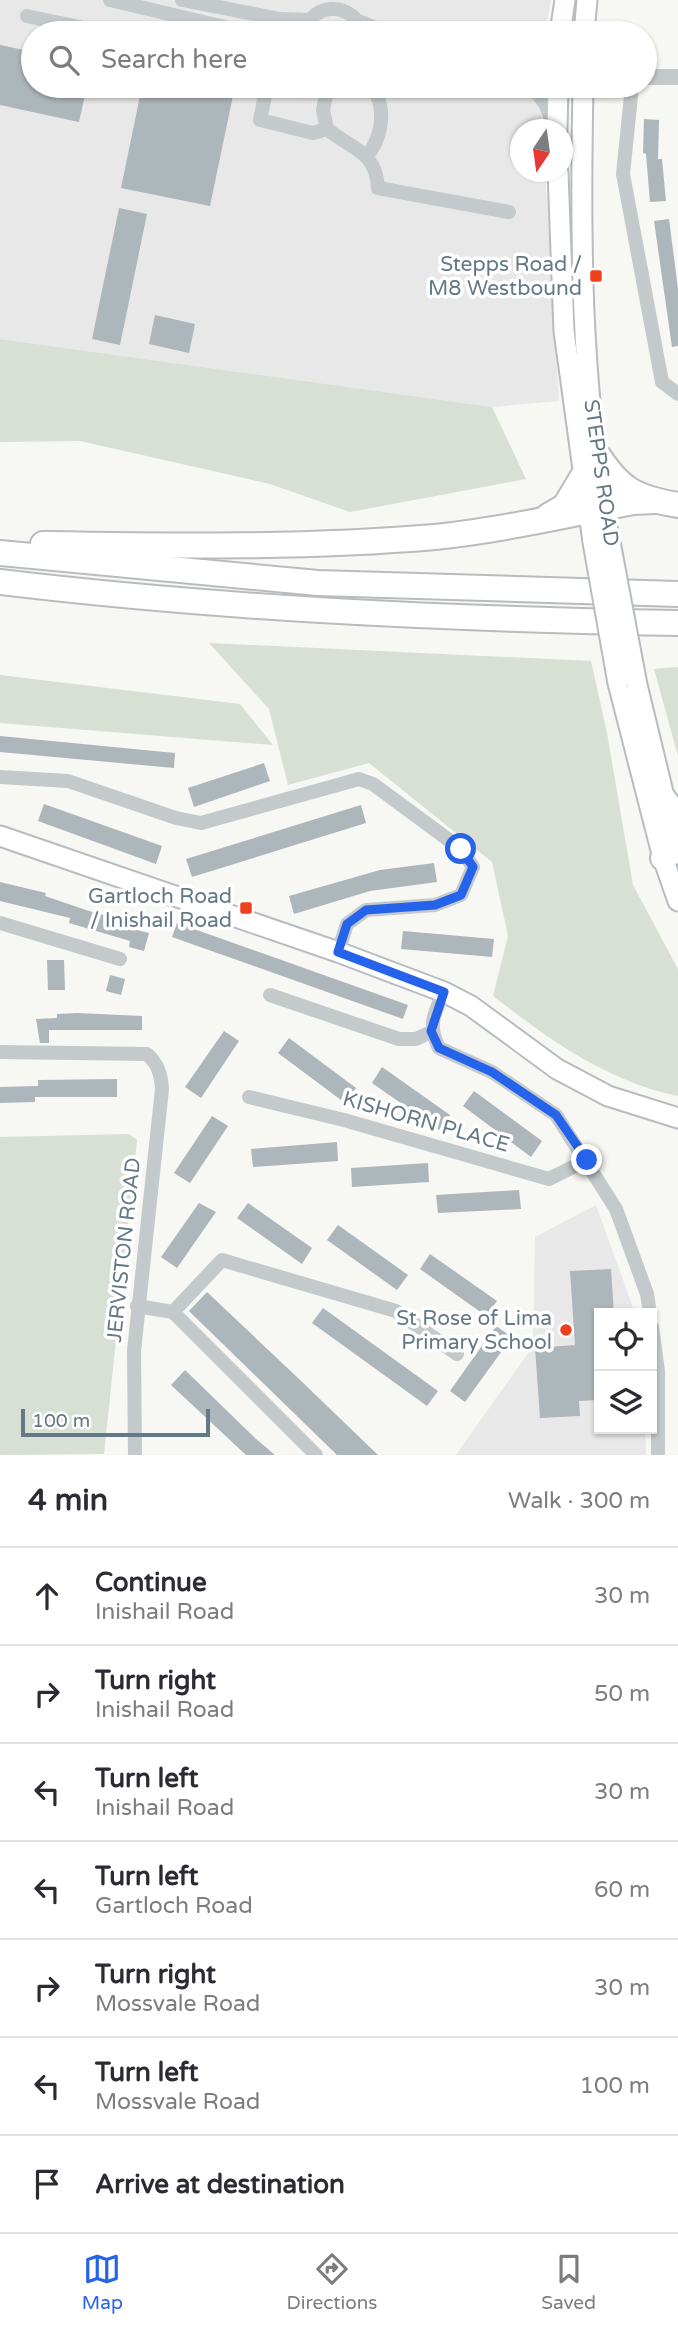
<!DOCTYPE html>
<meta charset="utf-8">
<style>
body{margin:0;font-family:"Varela Round",sans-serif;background:#f7f7f7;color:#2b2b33}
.controls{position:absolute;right:21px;bottom:21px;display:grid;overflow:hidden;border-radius:0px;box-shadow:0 2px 5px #0004}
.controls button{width:63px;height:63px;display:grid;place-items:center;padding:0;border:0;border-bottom:2px solid #e1e1e2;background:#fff;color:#2b2b33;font:35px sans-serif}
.compass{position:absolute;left:510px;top:119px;width:63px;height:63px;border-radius:50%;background:#fff;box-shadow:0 2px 5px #0004;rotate:193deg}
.scale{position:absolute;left:21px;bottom:18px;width:189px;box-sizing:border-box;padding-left:7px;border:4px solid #647986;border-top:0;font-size:19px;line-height:24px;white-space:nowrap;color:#647986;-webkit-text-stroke:5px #fff;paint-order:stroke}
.stop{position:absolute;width:21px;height:21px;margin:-16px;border:5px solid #2563eb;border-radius:50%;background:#fff}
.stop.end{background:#2563eb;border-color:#fff;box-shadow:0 2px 7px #0008}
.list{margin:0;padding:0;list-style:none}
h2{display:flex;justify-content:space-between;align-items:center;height:91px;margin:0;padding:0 28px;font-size:30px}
h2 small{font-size:23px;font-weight:400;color:#7c7c81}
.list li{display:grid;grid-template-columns:46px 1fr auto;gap:21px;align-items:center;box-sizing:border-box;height:98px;padding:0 28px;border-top:2px solid #e1e1e2}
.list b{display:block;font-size:26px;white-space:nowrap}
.list p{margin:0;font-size:23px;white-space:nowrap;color:#7c7c81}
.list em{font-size:23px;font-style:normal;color:#7c7c81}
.icon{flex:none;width:38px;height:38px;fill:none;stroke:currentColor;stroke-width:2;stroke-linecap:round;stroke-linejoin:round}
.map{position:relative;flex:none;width:678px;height:1455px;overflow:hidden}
.search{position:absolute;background:#fff;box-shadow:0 2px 5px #0004;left:21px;right:21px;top:21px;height:77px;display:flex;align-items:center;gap:18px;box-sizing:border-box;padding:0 24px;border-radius:38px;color:#7c7c81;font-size:26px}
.sheet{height:777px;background:#fff}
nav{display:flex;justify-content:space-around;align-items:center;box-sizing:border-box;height:98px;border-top:2px solid #e1e1e2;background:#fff;font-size:19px;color:#7c7c81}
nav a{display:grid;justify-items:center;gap:4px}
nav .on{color:#2563eb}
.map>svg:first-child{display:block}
</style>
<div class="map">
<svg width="678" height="1455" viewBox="0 0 678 1455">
<rect width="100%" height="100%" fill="#f7f7f3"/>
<g fill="#e7e8e7">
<polygon points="0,0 551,0 545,33 33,33 33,86 540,86 542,129 520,130 520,172 545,172 559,401 492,407 0,339"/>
<polygon points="596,1205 635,1313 599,1313 599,1429 645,1429 646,1455 456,1455 533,1346 535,1237"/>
</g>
<g fill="#d8dfd4">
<polygon points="0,339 492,407 526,479 350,512 270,484 80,441 0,442"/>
<path d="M 209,643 L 591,661 L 607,733 L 633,885 L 678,969 L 678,1096 C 606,1081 550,1040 493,996 L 508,936 L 492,862 L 369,763 L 288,785 L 269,709 Z"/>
<polygon points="678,667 678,756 654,669"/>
<polygon points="0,675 240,704 273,745 0,723"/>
<polygon points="129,1134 137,1140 104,1454 0,1455 0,1137"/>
</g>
<g fill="#adb6bb">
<polygon points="0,45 33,52 33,86 87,86 79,122 0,105"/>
<polygon points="142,86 235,86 210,206 121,188"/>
<polygon points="644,119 659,120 658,159 662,159 666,201 650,202 646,154 643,153"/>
<polygon points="119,208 147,214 120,345 92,339"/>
<polygon points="669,219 678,289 678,346 672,347 654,221"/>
<polygon points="155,315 195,324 189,353 149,344"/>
<polygon points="0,736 175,753 174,768 0,752"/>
<polygon points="264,763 270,781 194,807 188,788"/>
<polygon points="44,804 162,846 156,864 38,821"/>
<polygon points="361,805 366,823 192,877 186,859"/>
<polygon points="434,863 437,882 370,891 294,914 289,896 380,870"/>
<polygon points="0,882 46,893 45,896 89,911 127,921 125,927 149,933 144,951 129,947 130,941 69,923 70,918 0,901"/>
<polygon points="177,923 408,1005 403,1019 172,937"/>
<polygon points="403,931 494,939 492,957 401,949"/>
<polygon points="47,960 64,960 65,990 48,990"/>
<polygon points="110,975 125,979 121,995 106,991"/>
<polygon points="77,1013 142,1016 142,1030 49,1030 49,1043 40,1043 36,1019 57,1018 57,1014"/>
<polygon points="224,1031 239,1041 201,1098 185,1087"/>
<polygon points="289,1038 356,1088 345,1103 278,1053"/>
<polygon points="382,1067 450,1115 439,1130 372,1083"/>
<polygon points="117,1079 117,1097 35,1097 35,1102 0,1103 0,1087 38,1086 38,1080"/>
<polygon points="474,1091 542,1141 531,1157 463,1106"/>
<polygon points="212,1116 228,1126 190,1183 174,1173"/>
<polygon points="337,1142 338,1161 253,1167 251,1149"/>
<polygon points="428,1163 429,1182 352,1187 351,1168"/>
<polygon points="519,1190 521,1209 438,1213 436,1195"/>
<polygon points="199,1203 216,1212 177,1268 161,1257"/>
<polygon points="248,1203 312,1248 302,1264 237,1218"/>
<polygon points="338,1225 408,1275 397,1290 327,1240"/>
<polygon points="430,1254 497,1301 486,1316 420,1269"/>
<polygon points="611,1269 614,1313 599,1313 599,1400 579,1401 580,1416 540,1418 535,1348 575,1345 570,1271"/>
<polygon points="207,1292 298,1378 378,1455 337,1455 189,1311"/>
<polygon points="323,1308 438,1391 427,1406 312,1323"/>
<polygon points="496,1326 512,1337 465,1402 450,1391"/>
<polygon points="185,1370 255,1438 275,1455 246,1455 171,1385"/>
</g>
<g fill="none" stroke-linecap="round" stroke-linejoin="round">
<defs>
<g id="secondary">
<polyline points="560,33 565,0"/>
<polyline points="584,33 587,0"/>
<path d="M 583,86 C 580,239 580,391 610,542"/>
<polyline points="557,130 558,86"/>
<polyline points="558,172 564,331 593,542"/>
<polyline points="618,683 663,858 678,901"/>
<polyline points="637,685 678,854"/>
<polyline points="0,836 338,952 444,992 471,1006 557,1069 608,1096 678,1118"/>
</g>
<g id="motorway">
<path d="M 596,452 C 619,489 635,498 678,505"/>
<polyline points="548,516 565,506 583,476"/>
<path d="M 43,544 C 174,546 304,548 435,537 C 502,530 567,515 633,502 L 654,501"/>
<polyline points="0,553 318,583 678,594"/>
<path d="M 0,582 C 225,609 452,619 678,623"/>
<polyline points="663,798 678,818"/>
<polyline points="663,858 678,847"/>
</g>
</defs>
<use href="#secondary" stroke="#b6bcc0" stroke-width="23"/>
<use href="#motorway" stroke="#b8bcbf" stroke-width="28"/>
<g stroke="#c4c9cb" stroke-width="14">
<polyline points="110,0 250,33"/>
<polyline points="182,0 280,19 308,20"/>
<polyline points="27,16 108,33"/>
<polyline points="361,22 386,33"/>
<path d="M 304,33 C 312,0 354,2 364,33"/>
<polyline points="267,86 260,120 313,133 327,129"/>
<path d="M 328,86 L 323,110 L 327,129 C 353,150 376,151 378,188 L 509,212"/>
<polyline points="532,86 546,105 553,125"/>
<polyline points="632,86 623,174 662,382 678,394"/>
<path d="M 367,156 C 380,140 385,117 378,98"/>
<polyline points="0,777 68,781 176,818 201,823 359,779 373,784 461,849 473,867 461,895 435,905 366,910 347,924 338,952"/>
<polyline points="0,923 120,959"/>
<path d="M 444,992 C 433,1015 428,1025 439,1048 L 492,1072 L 556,1115 L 616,1209 L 647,1294 L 650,1313"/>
<polyline points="270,995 399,1039 416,1039 431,1032"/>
<path d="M 0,1052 L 147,1054 C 158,1064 161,1074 162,1089 L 134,1351 L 135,1455"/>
<polyline points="249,1097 344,1120 549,1179 587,1160"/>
<polyline points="137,1306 173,1312 316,1455"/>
<polyline points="173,1312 222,1260 396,1311 457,1354"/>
<polyline points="652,1327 658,1371 658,1455"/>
</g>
<polyline stroke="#c4c9cb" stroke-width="16" points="645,77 678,77"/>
<use href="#secondary" stroke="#fff" stroke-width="19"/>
<use href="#motorway" stroke="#fff" stroke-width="24"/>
<defs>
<g id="secondary-bridge">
<polyline points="593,542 618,683"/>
<polyline points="610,542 637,685"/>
</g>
</defs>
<use href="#secondary-bridge" stroke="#b6bcc0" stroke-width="23" stroke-linecap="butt"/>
<use href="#secondary-bridge" stroke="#fff" stroke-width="19"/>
</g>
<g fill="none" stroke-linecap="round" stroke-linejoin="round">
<polyline stroke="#2563eb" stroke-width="9" points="461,849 473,867 461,895 435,905 366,910 347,924 338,952 444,992 431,1031 439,1048 492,1072 556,1115 587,1160"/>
</g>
<g fill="#ee401c" stroke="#fff" stroke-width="2.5">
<rect x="589" y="269" width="14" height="14" rx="3.5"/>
<rect x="239" y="901" width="14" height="14" rx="3.5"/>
<circle cx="566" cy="1330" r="7"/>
</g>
<g text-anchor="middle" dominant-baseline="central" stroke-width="7" stroke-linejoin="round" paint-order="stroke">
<g font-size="21" fill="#647986" stroke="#fff" text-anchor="end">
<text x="582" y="264">Stepps Road /<tspan x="582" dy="24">M8 Westbound</tspan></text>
<text x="232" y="896">Gartloch Road<tspan x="232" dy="24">/ Inishail Road</tspan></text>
<text x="552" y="1318">St Rose of Lima<tspan x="552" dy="24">Primary School</tspan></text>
</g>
<g font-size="21" fill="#647986" stroke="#fff">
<text transform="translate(601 473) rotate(82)">STEPPS ROAD</text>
<text transform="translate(426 1122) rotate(16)">KISHORN PLACE</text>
<text transform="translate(124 1250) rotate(-84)">JERVISTON ROAD</text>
</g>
</g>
</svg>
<div class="controls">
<button><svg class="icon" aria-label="locate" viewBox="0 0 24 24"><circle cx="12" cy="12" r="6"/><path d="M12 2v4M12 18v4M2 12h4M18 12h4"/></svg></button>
<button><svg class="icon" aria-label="layers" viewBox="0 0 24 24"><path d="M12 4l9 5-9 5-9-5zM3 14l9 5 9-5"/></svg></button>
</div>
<svg class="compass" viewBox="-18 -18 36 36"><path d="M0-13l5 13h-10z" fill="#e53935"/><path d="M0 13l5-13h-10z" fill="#7c7c81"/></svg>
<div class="scale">100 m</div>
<div class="stop" style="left:461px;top:849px"></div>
<div class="stop end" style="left:587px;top:1160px"></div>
<div class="search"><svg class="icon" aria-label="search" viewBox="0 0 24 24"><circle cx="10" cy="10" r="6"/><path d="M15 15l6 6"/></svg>Search here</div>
</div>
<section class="sheet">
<h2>4 min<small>Walk · 300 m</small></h2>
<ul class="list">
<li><svg class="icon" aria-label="ahead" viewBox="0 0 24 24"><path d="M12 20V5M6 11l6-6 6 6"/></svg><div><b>Continue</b><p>Inishail Road</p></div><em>30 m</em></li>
<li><svg class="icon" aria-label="right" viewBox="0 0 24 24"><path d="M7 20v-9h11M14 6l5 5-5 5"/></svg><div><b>Turn right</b><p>Inishail Road</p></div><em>50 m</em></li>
<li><svg class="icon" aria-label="left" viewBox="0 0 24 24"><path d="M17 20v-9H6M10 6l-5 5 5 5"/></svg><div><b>Turn left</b><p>Inishail Road</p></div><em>30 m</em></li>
<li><svg class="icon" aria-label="left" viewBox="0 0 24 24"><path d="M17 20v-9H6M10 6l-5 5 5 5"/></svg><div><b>Turn left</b><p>Gartloch Road</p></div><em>60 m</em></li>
<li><svg class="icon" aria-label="right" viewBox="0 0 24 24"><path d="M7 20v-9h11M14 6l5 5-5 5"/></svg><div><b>Turn right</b><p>Mossvale Road</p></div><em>30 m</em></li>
<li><svg class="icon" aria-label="left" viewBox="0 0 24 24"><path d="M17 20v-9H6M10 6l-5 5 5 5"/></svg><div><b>Turn left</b><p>Mossvale Road</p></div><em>100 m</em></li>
<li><svg class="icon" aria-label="arrive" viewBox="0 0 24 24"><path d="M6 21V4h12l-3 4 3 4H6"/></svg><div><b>Arrive at destination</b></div></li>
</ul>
</section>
<nav>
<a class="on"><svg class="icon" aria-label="map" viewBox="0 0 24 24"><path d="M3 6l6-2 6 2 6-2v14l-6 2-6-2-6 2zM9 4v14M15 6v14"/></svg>Map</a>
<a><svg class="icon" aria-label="directions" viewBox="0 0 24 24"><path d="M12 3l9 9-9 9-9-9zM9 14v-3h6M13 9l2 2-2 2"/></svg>Directions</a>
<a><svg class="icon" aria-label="saved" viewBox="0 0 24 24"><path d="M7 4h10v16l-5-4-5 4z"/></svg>Saved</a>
</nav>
